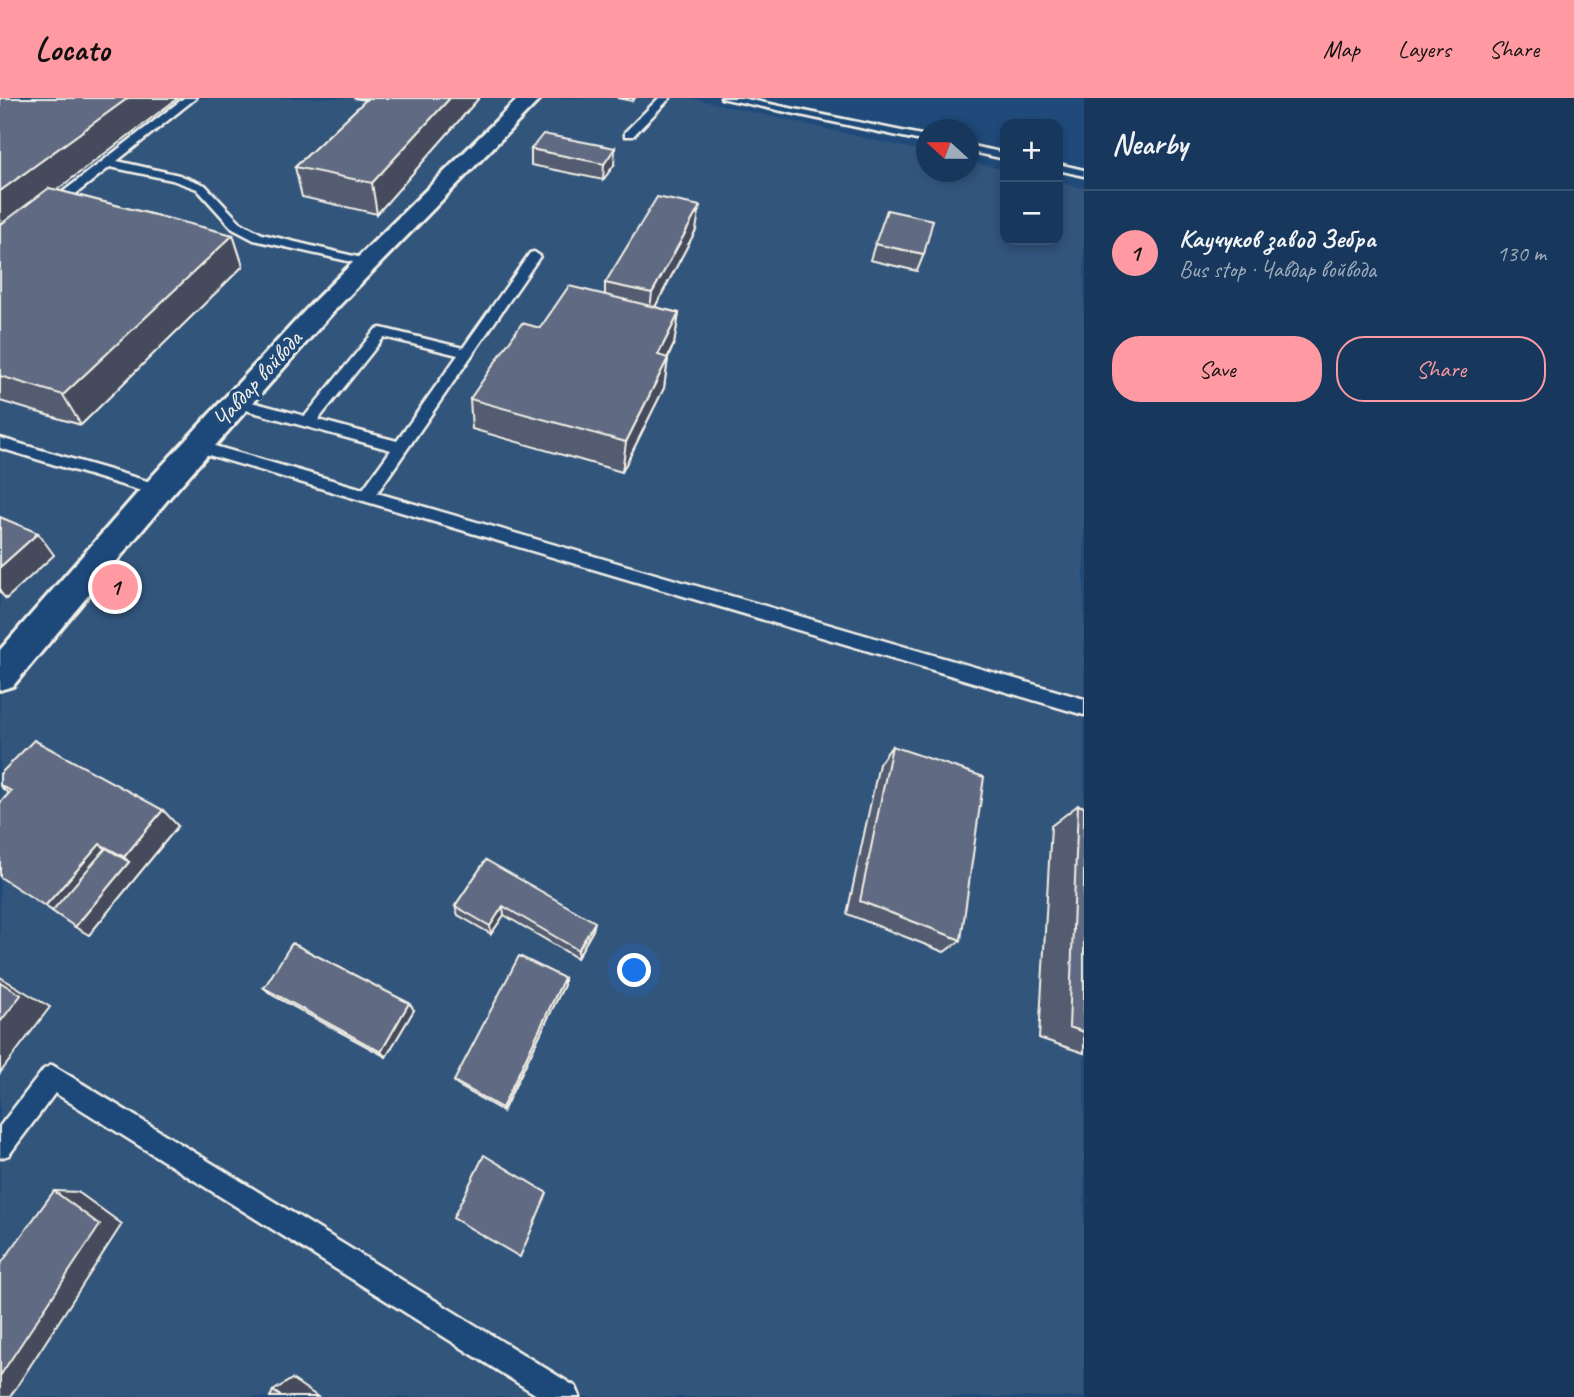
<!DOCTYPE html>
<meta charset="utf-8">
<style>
body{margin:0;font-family:Caveat,sans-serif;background:#203f62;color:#f1f3f6}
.controls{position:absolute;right:21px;top:21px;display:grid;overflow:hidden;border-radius:14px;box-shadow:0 4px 10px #0003}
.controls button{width:63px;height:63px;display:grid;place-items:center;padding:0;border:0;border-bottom:2px solid #365272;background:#17385c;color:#f1f3f6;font:35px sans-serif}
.compass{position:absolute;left:916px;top:21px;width:63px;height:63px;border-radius:50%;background:#17385c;box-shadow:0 4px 10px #0003;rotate:291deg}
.you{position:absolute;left:635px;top:873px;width:24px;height:24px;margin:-18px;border:5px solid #fff;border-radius:50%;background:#1a73e8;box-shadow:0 0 0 10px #1a73e833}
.badge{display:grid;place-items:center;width:46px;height:46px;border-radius:50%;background:#ff9aa2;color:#111;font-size:23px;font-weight:700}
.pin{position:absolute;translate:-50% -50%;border:4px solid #fff;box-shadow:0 2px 7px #0006}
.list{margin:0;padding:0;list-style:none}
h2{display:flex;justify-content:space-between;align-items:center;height:91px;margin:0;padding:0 28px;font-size:30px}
h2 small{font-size:23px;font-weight:400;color:#9eacbb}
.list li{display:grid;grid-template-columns:46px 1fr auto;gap:21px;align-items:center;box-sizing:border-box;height:126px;padding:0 28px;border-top:2px solid #365272}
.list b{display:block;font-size:26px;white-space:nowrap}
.list p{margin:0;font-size:23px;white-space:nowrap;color:#9eacbb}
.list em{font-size:23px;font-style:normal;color:#9eacbb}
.actions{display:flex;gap:14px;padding:21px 28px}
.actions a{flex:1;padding:16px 0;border:2px solid #ff9aa2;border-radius:28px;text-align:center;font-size:24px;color:#ff9aa2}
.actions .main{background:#ff9aa2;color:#111}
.map{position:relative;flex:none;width:1084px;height:1299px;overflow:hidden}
header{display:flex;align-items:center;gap:42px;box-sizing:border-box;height:98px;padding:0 35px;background:#ff9aa2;color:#111}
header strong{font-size:33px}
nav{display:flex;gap:38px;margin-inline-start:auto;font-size:24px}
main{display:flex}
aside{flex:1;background:#17385c}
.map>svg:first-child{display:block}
</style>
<header>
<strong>Locato</strong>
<nav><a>Map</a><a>Layers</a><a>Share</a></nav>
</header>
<main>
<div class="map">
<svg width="1084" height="1299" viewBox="0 0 1084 1299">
<rect width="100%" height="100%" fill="#1f4a7a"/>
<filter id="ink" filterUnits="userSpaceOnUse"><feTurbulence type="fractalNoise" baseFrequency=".0143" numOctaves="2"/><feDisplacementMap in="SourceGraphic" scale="14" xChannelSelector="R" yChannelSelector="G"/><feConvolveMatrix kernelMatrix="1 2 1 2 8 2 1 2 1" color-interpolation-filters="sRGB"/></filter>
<g filter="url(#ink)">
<polygon fill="#33547c" points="0,0 692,0 926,54 926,74 968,74 969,63 1005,72 1005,142 1058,142 1058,84 1084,90 1084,1299 0,1299"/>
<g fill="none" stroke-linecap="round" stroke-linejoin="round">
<defs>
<g id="lane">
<polygon points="184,0 196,0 117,63 179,77 205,87 241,125 262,136 370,162 370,168 254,142 233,131 197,91 172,82 110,69 54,113 46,113 46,107"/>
<polygon points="659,0 670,0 633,38 625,38 625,34"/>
<polygon points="721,0 741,0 926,38 926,44"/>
<polygon points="968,47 1005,55 1005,61 968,53"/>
<polygon points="1058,66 1084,72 1084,78 1058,72"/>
<path d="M 534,154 L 540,158 L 377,395 L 1084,601 L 1084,617 L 192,352 L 189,348 L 197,343 L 363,391 L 391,352 L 231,308 L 229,305 L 231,302 L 236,300 L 305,318 L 376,231 L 381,230 L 463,250 L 530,155 ZM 384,239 L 458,257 L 397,343 L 318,322 Z"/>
<polygon points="0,340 164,388 166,392 158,398 0,350"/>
<polygon points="52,967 576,1289 580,1299 540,1299 55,995 9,1057 0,1060 0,1028 44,971"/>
</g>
<polygon id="secondary" points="519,0 541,0 332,215 169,400 13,588 0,592 0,552 147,384 314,203"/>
</defs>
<use href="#lane" stroke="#f4f1e8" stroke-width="5"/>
<use href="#secondary" stroke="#f4f1e8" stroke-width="6"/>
<use href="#lane" fill="#1f4a7a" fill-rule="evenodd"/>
<use href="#secondary" fill="#1f4a7a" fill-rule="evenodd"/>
</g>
<g fill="#535c70" stroke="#f4f1e8" stroke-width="2">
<polygon points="0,0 57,92 233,137 243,168 81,327 0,303"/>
<polygon points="353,0 479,0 377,116 302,99 295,69 366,2"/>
<polygon points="617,0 635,0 632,3"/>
<polygon points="531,51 614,67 603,82 531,67"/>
<polygon points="696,132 655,209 679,215 674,246 668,260 664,290 622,374 472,331 470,301 540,230 605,197 605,185"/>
<polygon points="875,146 924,156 917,173 870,162"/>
<polygon points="892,648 961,842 944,854 847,816 879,666"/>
<polygon points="0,676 178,728 89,837 45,808 9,696 0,688"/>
<polygon points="1078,707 1084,709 1084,955 1039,940 1051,728"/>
<polygon points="486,762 593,832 577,860 504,817 491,836 458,817 455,808"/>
<polygon points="564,880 564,887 503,1013 457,987 454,983"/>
<polygon points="264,890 414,912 386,959 272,897"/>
</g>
<g fill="#444b5b" stroke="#f4f1e8" stroke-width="2">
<polygon points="128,0 178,0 0,135 0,93"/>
<polygon points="450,0 479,0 377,116 372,85"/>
<polygon points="615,50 614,67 603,82 604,66"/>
<polygon points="700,108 696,132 649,220 652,195"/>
<polygon points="233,137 243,168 81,327 63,297"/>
<polygon points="679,215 674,246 654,287 658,257"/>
<polygon points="668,260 664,290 622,374 626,344"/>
<polygon points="38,435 54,457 6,501 0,494 0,469"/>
<polygon points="163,712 178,728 89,837 75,829 129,764 124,759"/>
<polygon points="100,746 118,761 66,822 45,808"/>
<polygon points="503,808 504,817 491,836 490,828"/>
<polygon points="595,824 593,832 577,860 578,852"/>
<polygon points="0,879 50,909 0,975"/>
<polygon points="564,880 564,887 503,1013 502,1010"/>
<polygon points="409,905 414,912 386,959 381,954"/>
<polygon points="54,1093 78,1094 122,1126 10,1299 0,1299 0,1278"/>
<polygon points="292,1281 318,1299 282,1299 273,1293"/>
</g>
<g fill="#616b82" stroke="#f4f1e8" stroke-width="2">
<polygon points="0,0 128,0 0,93"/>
<polygon points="368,0 450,0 372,85 295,69"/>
<polygon points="543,36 615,50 604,66 531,51"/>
<polygon points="49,90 233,137 63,297 0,278 0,127"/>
<polygon points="657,99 700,108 652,195 605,185"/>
<polygon points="887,112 933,122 924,156 875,146"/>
<polygon points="569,188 679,215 658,257 668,260 626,344 470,301 522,225 540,230"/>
<polygon points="0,419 38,435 0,469"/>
<polygon points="34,642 163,712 124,759 100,746 45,808 0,779 0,705 11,693 0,687 0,676"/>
<polygon points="892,648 984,679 961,842 860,803"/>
<polygon points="1078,707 1084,709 1084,934 1069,929"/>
<polygon points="106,750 129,764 75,829 52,813"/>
<polygon points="486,762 595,824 578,852 503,808 490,828 455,808"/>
<polygon points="292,845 409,905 381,954 264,890"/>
<polygon points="519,858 564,880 502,1010 454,983"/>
<polygon points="0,884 21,897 0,924"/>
<polygon points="484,1057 547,1095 520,1159 453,1120"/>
<polygon points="54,1093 100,1127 0,1278 0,1167"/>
<polygon points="273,1293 282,1299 270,1299"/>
</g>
</g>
<g text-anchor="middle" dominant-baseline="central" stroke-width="7" stroke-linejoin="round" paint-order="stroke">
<g font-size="24" fill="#f4f1e8" stroke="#1f4a7a">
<text transform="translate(257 281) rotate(-48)">Чавдар войвода</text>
</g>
</g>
</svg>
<div class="controls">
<button>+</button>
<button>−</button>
</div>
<svg class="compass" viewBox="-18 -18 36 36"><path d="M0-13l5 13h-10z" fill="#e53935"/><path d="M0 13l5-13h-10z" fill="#9eacbb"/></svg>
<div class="you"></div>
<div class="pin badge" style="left:115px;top:489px">1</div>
</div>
<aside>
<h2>Nearby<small></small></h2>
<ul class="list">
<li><span class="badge">1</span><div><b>Каучуков завод Зебра</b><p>Bus stop · Чавдар войвода</p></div><em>130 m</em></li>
</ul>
<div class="actions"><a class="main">Save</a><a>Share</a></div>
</aside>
</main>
